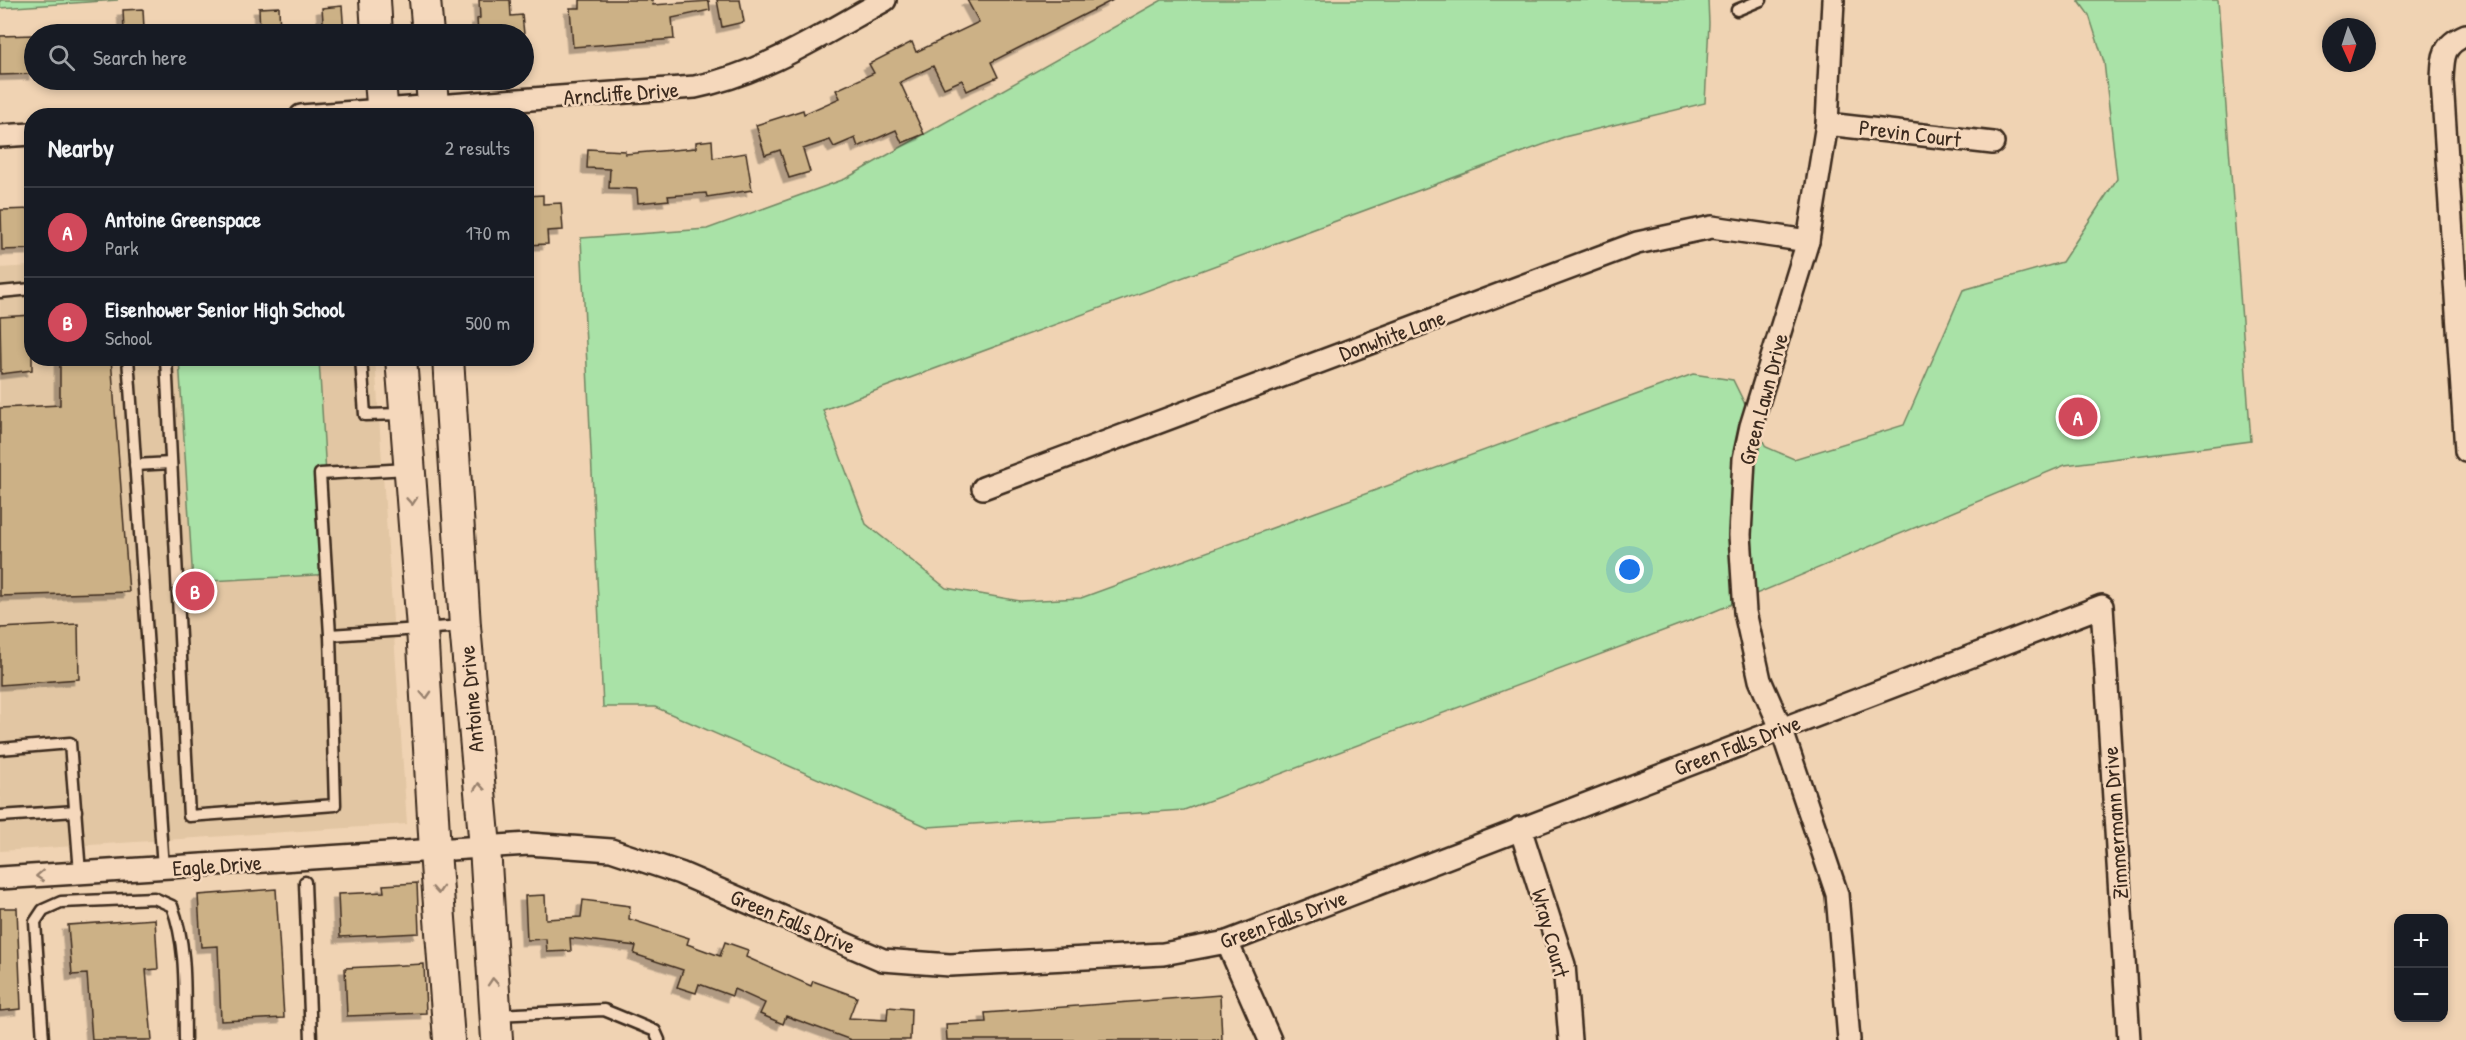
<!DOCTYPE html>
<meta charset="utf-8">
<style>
body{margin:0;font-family:"Patrick Hand",sans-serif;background:#20242c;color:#f1f3f6}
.controls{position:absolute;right:18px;bottom:18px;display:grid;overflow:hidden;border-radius:12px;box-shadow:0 3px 9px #0003}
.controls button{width:54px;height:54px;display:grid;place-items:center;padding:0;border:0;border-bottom:2px solid #363941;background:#171b24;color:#f1f3f6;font:30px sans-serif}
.compass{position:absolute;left:2322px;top:18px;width:54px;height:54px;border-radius:50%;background:#171b24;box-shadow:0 3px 9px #0003;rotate:177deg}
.you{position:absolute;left:1630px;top:570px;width:21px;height:21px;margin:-15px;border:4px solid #fff;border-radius:50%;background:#1a73e8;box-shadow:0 0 0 9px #1a73e833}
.badge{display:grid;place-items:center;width:39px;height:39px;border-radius:50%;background:#d1495b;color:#fff;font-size:20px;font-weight:700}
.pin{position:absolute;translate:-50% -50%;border:3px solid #fff;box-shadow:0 2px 6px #0006}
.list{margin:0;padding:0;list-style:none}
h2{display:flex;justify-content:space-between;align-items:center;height:78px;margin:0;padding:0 24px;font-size:26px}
h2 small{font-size:20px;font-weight:400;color:#9ea1a6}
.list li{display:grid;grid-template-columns:39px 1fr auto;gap:18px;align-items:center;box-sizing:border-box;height:90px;padding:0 24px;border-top:2px solid #363941}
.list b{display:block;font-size:22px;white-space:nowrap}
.list p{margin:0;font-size:20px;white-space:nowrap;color:#9ea1a6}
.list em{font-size:20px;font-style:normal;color:#9ea1a6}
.icon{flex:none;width:33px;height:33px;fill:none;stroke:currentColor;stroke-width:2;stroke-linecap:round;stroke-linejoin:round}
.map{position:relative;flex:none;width:2466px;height:1040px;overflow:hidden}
.search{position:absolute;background:#171b24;box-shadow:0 3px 9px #0003;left:24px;top:24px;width:510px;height:66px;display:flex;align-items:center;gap:15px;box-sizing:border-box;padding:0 21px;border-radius:33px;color:#9ea1a6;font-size:22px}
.panel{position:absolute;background:#171b24;box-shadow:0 3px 9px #0003;left:24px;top:108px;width:510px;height:258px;border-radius:24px}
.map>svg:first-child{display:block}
</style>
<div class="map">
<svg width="2466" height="1040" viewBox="0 0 2466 1040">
<defs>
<filter id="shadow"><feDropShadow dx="-5.5" dy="5.5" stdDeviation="0" flood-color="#0004"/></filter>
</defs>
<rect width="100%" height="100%" fill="#f0d3b3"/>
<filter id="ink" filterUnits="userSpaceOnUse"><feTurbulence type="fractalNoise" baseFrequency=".0167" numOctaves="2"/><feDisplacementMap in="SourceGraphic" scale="12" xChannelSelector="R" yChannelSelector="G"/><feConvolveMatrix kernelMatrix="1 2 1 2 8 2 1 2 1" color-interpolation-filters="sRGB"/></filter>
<g filter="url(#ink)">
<polygon fill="#e2c6a3" points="31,266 32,358 375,359 407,824 0,851 0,268"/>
<g fill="#a9e2a7" stroke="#728662" stroke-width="1.5">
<polygon points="0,0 118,0 0,8"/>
<polygon points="1162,0 1708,0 1709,23 1705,103 1564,137 823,410 866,524 946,588 1020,601 1081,598 1693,374 1733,380 1766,447 1794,459 1904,425 1963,290 2062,262 2117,179 2104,62 2089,15 2078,0 2218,0 2251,441 2065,465 1708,614 1184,810 928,827 655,707 603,707 581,238 707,229 845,179"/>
<polygon points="179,359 319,359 332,574 193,582"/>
</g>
<g fill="#ccb186" stroke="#3b2a1e" stroke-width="1.5" filter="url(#shadow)">
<polygon points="479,0 510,0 511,16 522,15 524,34 478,34 477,19 480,18"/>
<polygon points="580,0 652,0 653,5 709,1 710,10 672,18 674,39 573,47 570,8 580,8"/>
<polygon points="717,0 740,0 744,22 722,27"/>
<polygon points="967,0 1113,0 991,62 998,77 967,91 962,80 944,88 933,66 900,82 924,134 902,143 896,130 858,147 855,138 834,147 830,140 803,149 810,172 789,178 780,150 765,155 756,125 803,110 804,114 840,98 836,90 874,73 869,64 912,42 916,52 979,22"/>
<polygon points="342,6 344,34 324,34 322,8"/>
<polygon points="279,7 280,34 260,34 259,8"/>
<polygon points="143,9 144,29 124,30 123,10"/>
<polygon points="34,35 34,74 0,75 0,36"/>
<polygon points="712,140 713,158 746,153 752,190 707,197 706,193 668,196 669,200 638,203 637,189 609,188 610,169 587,168 588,149 625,151 625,154 696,148 696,142"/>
<polygon points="543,195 543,204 561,203 563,230 547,231 548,244 526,245 526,196"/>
<polygon points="32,209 32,249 2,250 1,210"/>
<polygon points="32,315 32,370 1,374 0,317"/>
<polygon points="60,358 111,358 129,592 0,596 0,408 60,405"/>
<polygon points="78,624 79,679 0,685 0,628"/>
<polygon points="417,883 419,933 340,937 338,894 384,892 383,885"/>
<polygon points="276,889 284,1018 221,1021 218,946 201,947 198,895"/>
<polygon points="545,895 546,919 581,917 583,900 630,906 629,919 689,938 687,944 720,956 725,942 748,950 746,957 811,986 813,981 857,997 849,1018 887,1020 888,1007 911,1009 910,1040 851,1040 786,1016 783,1024 760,1014 765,1003 734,989 732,996 699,984 696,993 677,987 683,970 634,954 636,946 570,938 571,951 547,952 546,939 527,940 525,896"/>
<polygon points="0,908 17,908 21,1009 0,1011"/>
<polygon points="155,919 158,969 146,970 152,1040 92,1040 87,974 72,975 68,925"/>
<polygon points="424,964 426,1013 347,1016 345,968"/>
<polygon points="1220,995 1222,1040 947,1040 946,1024 986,1022 985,1013"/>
</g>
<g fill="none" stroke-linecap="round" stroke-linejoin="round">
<defs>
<g id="lane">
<polyline points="1737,10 1761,0"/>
<polyline points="0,292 32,289"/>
<polyline points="128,358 163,868"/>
<polyline points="166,358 189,816 335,805 330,635"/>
<polyline points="361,358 365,415 402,414"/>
<polyline points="135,465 171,463"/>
<polyline points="408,469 320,474 330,635 464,626"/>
<polyline points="0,749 70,743 80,873"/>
<polyline points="0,816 76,811"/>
<polyline points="305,882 311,1040"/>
<polyline points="496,1015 604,1010 655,1031 659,1040"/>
<path d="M 43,1040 L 35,922 L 43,910 L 61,902 L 154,898 L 172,906 C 188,948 184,996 185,1040"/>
</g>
<g id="street">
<polyline points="1833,0 1827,124 1808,241 1751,426 1744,459 1740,535 1745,612 1760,680 1781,728 1837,894 1849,1040"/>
<path d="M 2466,35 C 2442,45 2443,57 2442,81 L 2466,451"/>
<path d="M 301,116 L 695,87 C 765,73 823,34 885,0"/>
<polyline points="1827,124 1993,143"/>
<polyline points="0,136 32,134"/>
<polyline points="983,488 1637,243 1712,227 1808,241"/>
<polyline points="1520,828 1564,965 1570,1040"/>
<polyline points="0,878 529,844 611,850 680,873 883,960 950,965 1163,954 1227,942 2102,606 2129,1040"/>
<polyline points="1227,942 1270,1040"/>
</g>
<g id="secondary">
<polyline points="375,0 377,34"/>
<polyline points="425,0 428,34"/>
<polyline points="380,80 383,116"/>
<polyline points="431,80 434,116"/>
<polyline points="401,358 422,628 435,851 449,1040"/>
<polyline points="448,358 465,626 485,847 497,1040"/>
</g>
</defs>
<use href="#lane" stroke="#3b2a1e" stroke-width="15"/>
<use href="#street" stroke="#3b2a1e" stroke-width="26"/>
<use href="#secondary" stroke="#3b2a1e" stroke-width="34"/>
<use href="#lane" stroke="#f5d8bc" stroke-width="10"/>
<use href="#street" stroke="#f5d8bc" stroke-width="21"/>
<use href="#secondary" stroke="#f5d8bc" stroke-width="30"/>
</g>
<defs><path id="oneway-chevron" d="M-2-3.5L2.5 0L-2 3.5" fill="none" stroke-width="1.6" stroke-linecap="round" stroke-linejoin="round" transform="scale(1.5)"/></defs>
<g stroke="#98816d">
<use href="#oneway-chevron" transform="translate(412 501) rotate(86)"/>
<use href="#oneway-chevron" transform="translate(426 695) rotate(87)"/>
<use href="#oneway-chevron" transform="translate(479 787) rotate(-95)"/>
<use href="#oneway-chevron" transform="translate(40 876) rotate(177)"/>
<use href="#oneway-chevron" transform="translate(438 890) rotate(86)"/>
<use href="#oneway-chevron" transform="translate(493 982) rotate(-94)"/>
</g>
</g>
<g text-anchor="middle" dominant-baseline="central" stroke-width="5" stroke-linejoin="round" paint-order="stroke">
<g font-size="22" fill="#3b2a1e" stroke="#f5d8bc">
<text transform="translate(621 93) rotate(-4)">Arncliffe Drive</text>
<text transform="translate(1910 133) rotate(7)">Previn Court</text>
<text transform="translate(1392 335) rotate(-20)">Donwhite Lane</text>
<text transform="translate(1763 399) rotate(-75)">Green Lawn Drive</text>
<text transform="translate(471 699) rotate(-95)">Antoine Drive</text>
<text transform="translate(1737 745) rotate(-21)">Green Falls Drive</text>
<text transform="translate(2115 823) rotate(-94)">Zimmermann Drive</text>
<text transform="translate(217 865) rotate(-4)">Eagle Drive</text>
<text transform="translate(1283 919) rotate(-20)">Green Falls Drive</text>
<text transform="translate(793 921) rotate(23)">Green Falls Drive</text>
<text transform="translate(1551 933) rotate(75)">Wray Court</text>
</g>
</g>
</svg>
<div class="controls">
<button>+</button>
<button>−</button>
</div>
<svg class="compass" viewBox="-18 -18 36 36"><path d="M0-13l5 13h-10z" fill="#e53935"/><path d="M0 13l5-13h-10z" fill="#9ea1a6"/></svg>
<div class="you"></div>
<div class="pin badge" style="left:2078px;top:417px">A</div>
<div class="pin badge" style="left:195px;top:591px">B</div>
<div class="search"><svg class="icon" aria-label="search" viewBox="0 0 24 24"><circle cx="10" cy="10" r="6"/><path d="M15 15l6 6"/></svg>Search here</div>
<section class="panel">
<h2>Nearby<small>2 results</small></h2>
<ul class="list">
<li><span class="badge">A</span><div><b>Antoine Greenspace</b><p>Park</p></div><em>170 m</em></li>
<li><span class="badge">B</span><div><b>Eisenhower Senior High School</b><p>School</p></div><em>500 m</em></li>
</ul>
</section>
</div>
